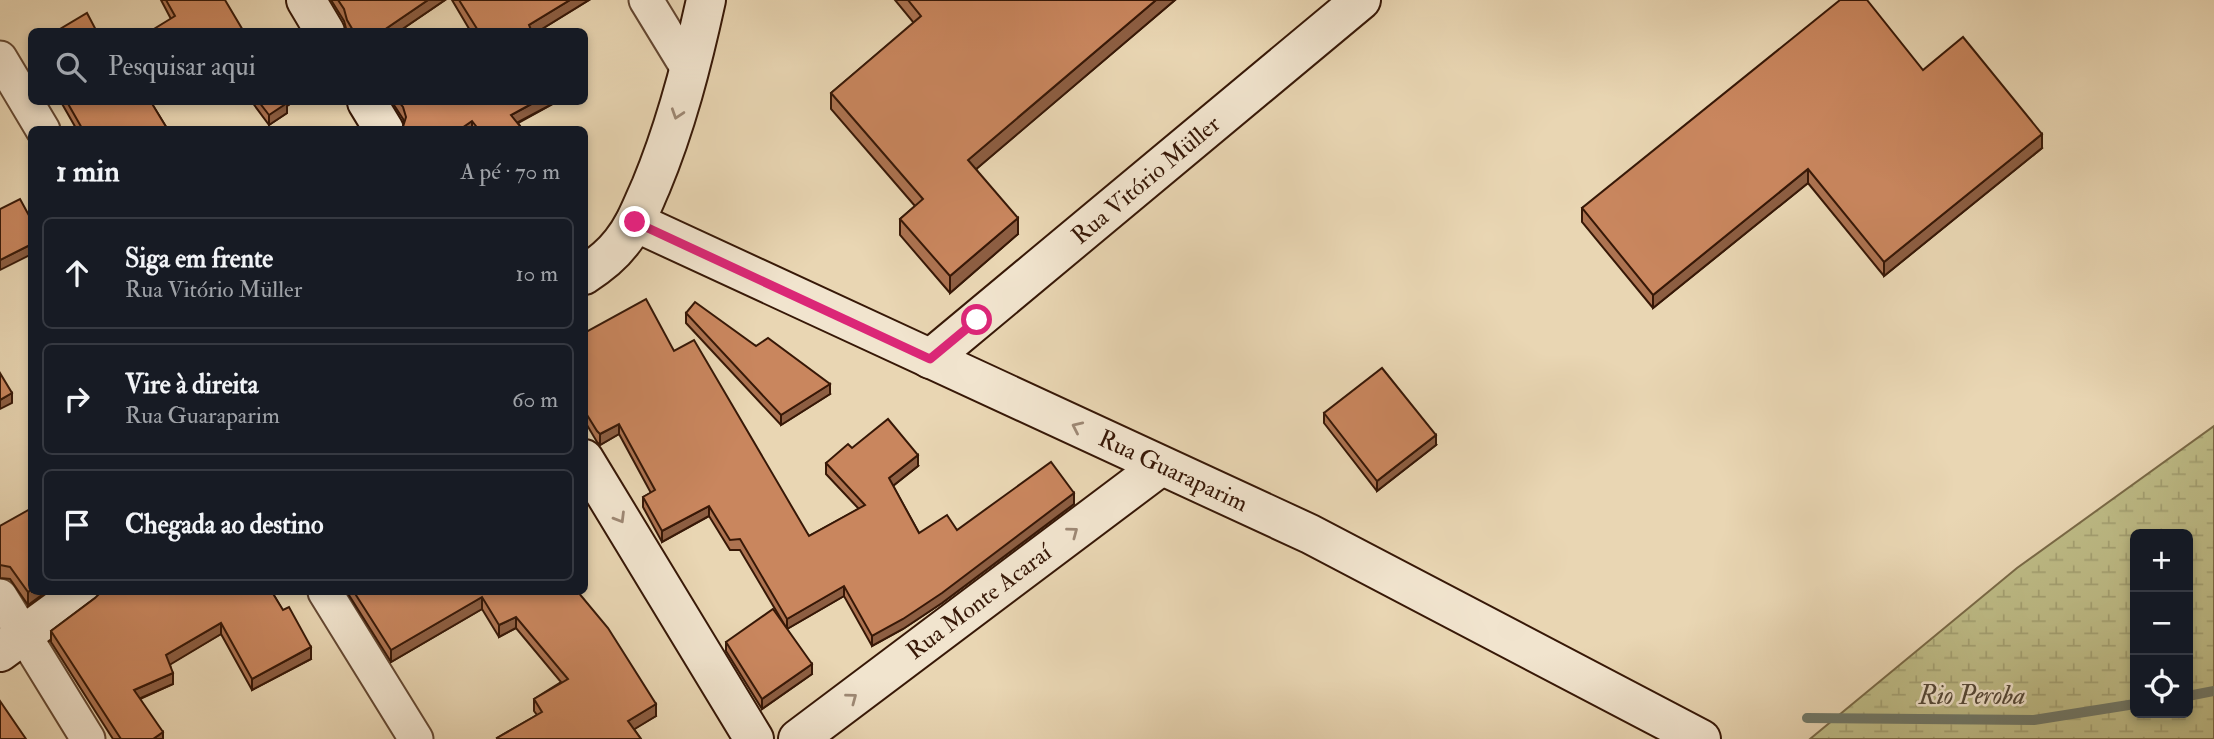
<!DOCTYPE html>
<html lang="pt">
<meta charset="utf-8">
<style>
body{margin:0;font-family:"IM FELL Double Pica",serif;background:#20242c;color:#f1f3f6}
.controls{position:absolute;right:21px;bottom:21px;display:grid;overflow:hidden;border-radius:10px;box-shadow:0 4px 10px #0003}
.controls button{width:63px;height:63px;display:grid;place-items:center;padding:0;border:0;border-bottom:2px solid #363941;background:#171b24;color:#f1f3f6;font:35px sans-serif}
.stop{position:absolute;width:21px;height:21px;margin:-16px;border:5px solid #db2777;border-radius:50%;background:#fff}
.stop.end{background:#db2777;border-color:#fff;box-shadow:0 2px 7px #0008}
.list{margin:0;padding:0;list-style:none}
h2{display:flex;justify-content:space-between;align-items:center;height:91px;margin:0;padding:0 28px;font-size:30px}
h2 small{font-size:23px;font-weight:400;color:#9ea1a6}
.list li{display:grid;grid-template-columns:46px 1fr auto;gap:21px;align-items:center;box-sizing:border-box;height:112px;margin:0 14px 14px;padding:0 14px;border:2px solid #363941;border-radius:10px}
.list b{display:block;font-size:26px;white-space:nowrap}
.list p{margin:0;font-size:23px;white-space:nowrap;color:#9ea1a6}
.list em{font-size:23px;font-style:normal;color:#9ea1a6}
.icon{flex:none;width:38px;height:38px;fill:none;stroke:currentColor;stroke-width:2;stroke-linecap:round;stroke-linejoin:round}
.map{position:relative;flex:none;width:2214px;height:739px;overflow:hidden}
.search{position:absolute;background:#171b24;box-shadow:0 4px 10px #0003;left:28px;top:28px;width:560px;height:77px;display:flex;align-items:center;gap:18px;box-sizing:border-box;padding:0 24px;border-radius:10px;color:#9ea1a6;font-size:26px}
.panel{position:absolute;background:#171b24;box-shadow:0 4px 10px #0003;left:28px;top:126px;width:560px;height:469px;border-radius:10px}
.map>svg:first-child{display:block}
</style>
<div class="map">
<svg width="2214" height="739" viewBox="0 0 2214 739">
<defs>
<pattern id="wetland-marsh" width="20" height="14" patternUnits="userSpaceOnUse" patternTransform="scale(1.75)"><rect width="20" height="14" fill="#bebc87"/><path d="M1 5h8M5 5V1M11 12h8M15 12V8" fill="none" stroke="#a4a173"/></pattern>
</defs>
<rect width="100%" height="100%" fill="#e9d6b3"/>
<filter id="stains"><feTurbulence type="fractalNoise" baseFrequency=".00286" numOctaves="4"/><feColorMatrix values="0 0 0 0 .2 0 0 0 0 .09 0 0 0 0 .02 0 0 0 .5 -.17"/></filter>
<radialGradient id="worn" r=".72"><stop offset=".6" stop-color="#630" stop-opacity="0"/><stop offset="1" stop-color="#630" stop-opacity=".3"/></radialGradient>
<path fill="url(#wetland-marsh)" stroke="#7a6a47" stroke-width="2" fill-rule="evenodd" d="M 2214,426 L 2214,739 L 1810,739 L 2017,568 ZM 2135,534 L 2188,534 L 2188,713 L 2135,713 Z"/>
<g fill="none" stroke-linecap="round" stroke-linejoin="round">
<g stroke="#717969" stroke-width="10">
<polyline points="2188,696 2214,691"/>
<polyline points="1807,718 2034,720 2135,704"/>
</g>
<defs>
<g id="street">
<polyline points="646,0 690,72"/>
<polyline points="0,58 43,130"/>
<polyline points="325,592 416,739"/>
<polyline points="0,596 88,739"/>
</g>
<g id="secondary">
<polyline points="306,0 325,32"/>
<polyline points="367,102 384,130"/>
<polyline points="635,222 1310,534 1701,739"/>
<path d="M 584,275 C 598,266 611,256 621,243 C 635,226 642,206 651,186 C 676,126 692,64 706,0"/>
<polyline points="930,359 1361,0"/>
<polyline points="584,459 754,739"/>
<polyline points="0,652 82,592"/>
<polyline points="798,739 1161,466"/>
</g>
</defs>
<use href="#street" stroke="#644832" stroke-width="37"/>
<use href="#secondary" stroke="#371807" stroke-width="42"/>
<use href="#street" stroke="#f1e4ce" stroke-width="33"/>
<use href="#secondary" stroke="#f1e4ce" stroke-width="38"/>
</g>
<g fill="#ad7351" stroke="#371807" stroke-width="2">
<polygon points="161,0 225,0 171,19"/>
<polygon points="331,0 445,0 398,32 347,32 344,21"/>
<polygon points="452,0 589,0 537,32 471,32"/>
<polygon points="895,0 1175,0 976,169 1018,234 950,293 900,235 900,219 915,206 831,109 831,93 914,23"/>
<polygon points="1923,70 2042,148 1884,276 1808,183 1653,308 1582,222 1582,208"/>
<polygon points="61,102 156,102 152,104 168,130 77,130"/>
<polygon points="252,102 293,102 287,106 287,113 269,125"/>
<polygon points="392,102 556,102 518,123 523,130 402,130 404,123 403,119"/>
<polygon points="686,313 756,346 830,394 781,425 686,323"/>
<polygon points="584,333 674,351 809,536 859,509 826,474 826,463 852,448 918,466 893,486 919,533 957,530 1074,504 942,603 903,629 872,646 844,596 787,629 812,674 762,709 726,651 726,642 787,629 740,550 730,550 709,516 662,542 643,507 643,497 651,493 619,434 600,445 597,442 584,420"/>
<polygon points="1324,413 1436,445 1377,491 1324,423"/>
<polygon points="0,526 32,592 46,592 28,605 10,579 0,578"/>
<polygon points="272,592 311,659 252,690 221,634 170,664 173,684 140,699 163,739 113,739 51,642 51,631 95,598"/>
<polygon points="347,592 578,592 656,716 634,729 641,739 497,739 497,738 537,715 534,711 534,699 561,682 516,628 499,637 482,609 391,662"/>
</g>
<g fill="#8d5e42" stroke="#371807" stroke-width="2">
<polygon points="428,0 445,0 398,32 381,32"/>
<polygon points="570,0 589,0 537,32 529,32 529,25"/>
<polygon points="1156,0 1175,0 968,176 968,160"/>
<polygon points="284,102 293,102 287,106 287,113 269,125 269,115"/>
<polygon points="535,102 556,102 511,126 511,115"/>
<polygon points="472,121 472,130 459,130"/>
<polygon points="2042,134 2042,148 1884,276 1884,262"/>
<polygon points="1808,169 1808,183 1653,308 1653,295"/>
<polygon points="1018,218 1018,234 950,293 950,276"/>
<polygon points="32,244 32,254 0,270 0,260"/>
<polygon points="830,384 830,394 781,425 781,415"/>
<polygon points="12,393 12,403 0,409 0,400"/>
<polygon points="619,424 619,434 600,445 600,434"/>
<polygon points="1436,435 1436,445 1377,491 1377,481"/>
<polygon points="918,455 918,466 889,489 889,478"/>
<polygon points="1074,493 1074,504 942,603 903,629 872,646 872,636"/>
<polygon points="709,506 709,516 662,542 662,531"/>
<polygon points="844,586 844,596 787,629 787,619"/>
<polygon points="32,589 32,592 46,592 28,605 28,592"/>
<polygon points="482,597 482,609 391,662 391,650"/>
<polygon points="516,617 516,628 499,637 499,625"/>
<polygon points="221,623 221,634 166,667 166,655"/>
<polygon points="311,647 311,659 252,690 252,679"/>
<polygon points="812,664 812,674 762,709 762,699"/>
<polygon points="173,673 173,684 134,701 134,690"/>
<polygon points="656,704 656,716 628,733 628,721"/>
<polygon points="163,732 163,739 153,739"/>
</g>
<g fill="#c9865e" stroke="#371807" stroke-width="2">
<polygon points="166,0 225,0 244,32 149,32 175,16"/>
<polygon points="338,0 428,0 381,32 354,32 347,20 344,9"/>
<polygon points="459,0 570,0 529,25 532,32 479,32"/>
<polygon points="908,0 1156,0 968,160 1018,218 950,276 900,219 923,199 831,93 921,16"/>
<polygon points="1840,0 1867,0 1923,70 1963,37 2042,134 1884,262 1808,169 1653,295 1582,208"/>
<polygon points="87,13 97,32 55,32"/>
<polygon points="67,102 151,102 168,130 83,130"/>
<polygon points="259,102 286,102 287,103 269,115"/>
<polygon points="399,102 535,102 511,115 523,130 479,130 472,121 459,130 402,130 406,117 403,107"/>
<polygon points="20,199 32,221 32,244 0,260 0,209"/>
<polygon points="646,299 674,351 694,340 809,536 865,505 826,463 848,444 852,448 888,419 918,455 889,478 919,533 947,515 957,530 1051,462 1074,493 942,593 903,619 872,636 844,586 787,619 740,539 730,540 709,506 662,531 643,497 655,490 619,424 600,434 597,431 584,410 584,333"/>
<polygon points="695,302 756,346 768,338 830,384 781,415 686,313"/>
<polygon points="1382,368 1436,435 1377,481 1324,413"/>
<polygon points="0,373 12,393 0,400"/>
<polygon points="32,508 32,589 28,592 10,567 0,565 0,526"/>
<polygon points="101,592 272,592 283,610 289,607 311,647 252,679 221,623 166,655 173,673 134,690 163,732 153,739 121,739 51,631 95,598"/>
<polygon points="354,592 578,592 608,628 656,704 628,721 641,739 498,739 497,738 542,712 534,699 568,679 516,617 499,625 482,597 391,650"/>
<polygon points="773,609 812,664 762,699 726,642"/>
<polygon points="0,701 26,739 0,739"/>
</g>
<defs><path id="oneway-chevron" d="M-2-3.5L2.5 0L-2 3.5" fill="none" stroke-width="1.6" stroke-linecap="round" stroke-linejoin="round" transform="scale(1.75)"/></defs>
<g stroke="#9d8874">
<use href="#oneway-chevron" transform="translate(677 114) rotate(108)"/>
<use href="#oneway-chevron" transform="translate(1077 427) rotate(-155)"/>
<use href="#oneway-chevron" transform="translate(620 518) rotate(59)"/>
<use href="#oneway-chevron" transform="translate(1073 532) rotate(-37)"/>
<use href="#oneway-chevron" transform="translate(852 698) rotate(-37)"/>
</g>
<g fill="none" stroke-linecap="round" stroke-linejoin="round">
<polyline stroke="#db2777" stroke-width="9" points="635,222 930,359 977,320"/>
</g>
<g text-anchor="middle" dominant-baseline="central" stroke-width="5" stroke-linejoin="round" paint-order="stroke">
<g font-size="24" fill="#371807" stroke="#f1e4ce">
<text transform="translate(1146 180) rotate(-40)">Rua Vitório Müller</text>
<text transform="translate(1173 471) rotate(25)">Rua Guaraparim</text>
<text transform="translate(979 602) rotate(-37)">Rua Monte Acaraí</text>
</g>
<g font-size="26" font-style="italic" fill="#544838" stroke="#f1e4ce">
<text x="1972" y="696">Rio Peroba</text>
</g>
</g>
<rect width="100%" height="100%" filter="url(#stains)"/>
<rect width="100%" height="100%" fill="url(#worn)"/>
</svg>
<div class="controls">
<button>+</button>
<button>−</button>
<button><svg class="icon" aria-label="locate" viewBox="0 0 24 24"><circle cx="12" cy="12" r="6"/><path d="M12 2v4M12 18v4M2 12h4M18 12h4"/></svg></button>
</div>
<div class="stop" style="left:977px;top:320px"></div>
<div class="stop end" style="left:635px;top:222px"></div>
<div class="search"><svg class="icon" aria-label="search" viewBox="0 0 24 24"><circle cx="10" cy="10" r="6"/><path d="M15 15l6 6"/></svg>Pesquisar aqui</div>
<section class="panel">
<h2>1 min<small>A pé · 70 m</small></h2>
<ul class="list">
<li><svg class="icon" aria-label="ahead" viewBox="0 0 24 24"><path d="M12 20V5M6 11l6-6 6 6"/></svg><div><b>Siga em frente</b><p>Rua Vitório Müller</p></div><em>10 m</em></li>
<li><svg class="icon" aria-label="right" viewBox="0 0 24 24"><path d="M7 20v-9h11M14 6l5 5-5 5"/></svg><div><b>Vire à direita</b><p>Rua Guaraparim</p></div><em>60 m</em></li>
<li><svg class="icon" aria-label="arrive" viewBox="0 0 24 24"><path d="M6 21V4h12l-3 4 3 4H6"/></svg><div><b>Chegada ao destino</b></div></li>
</ul>
</section>
</div>
